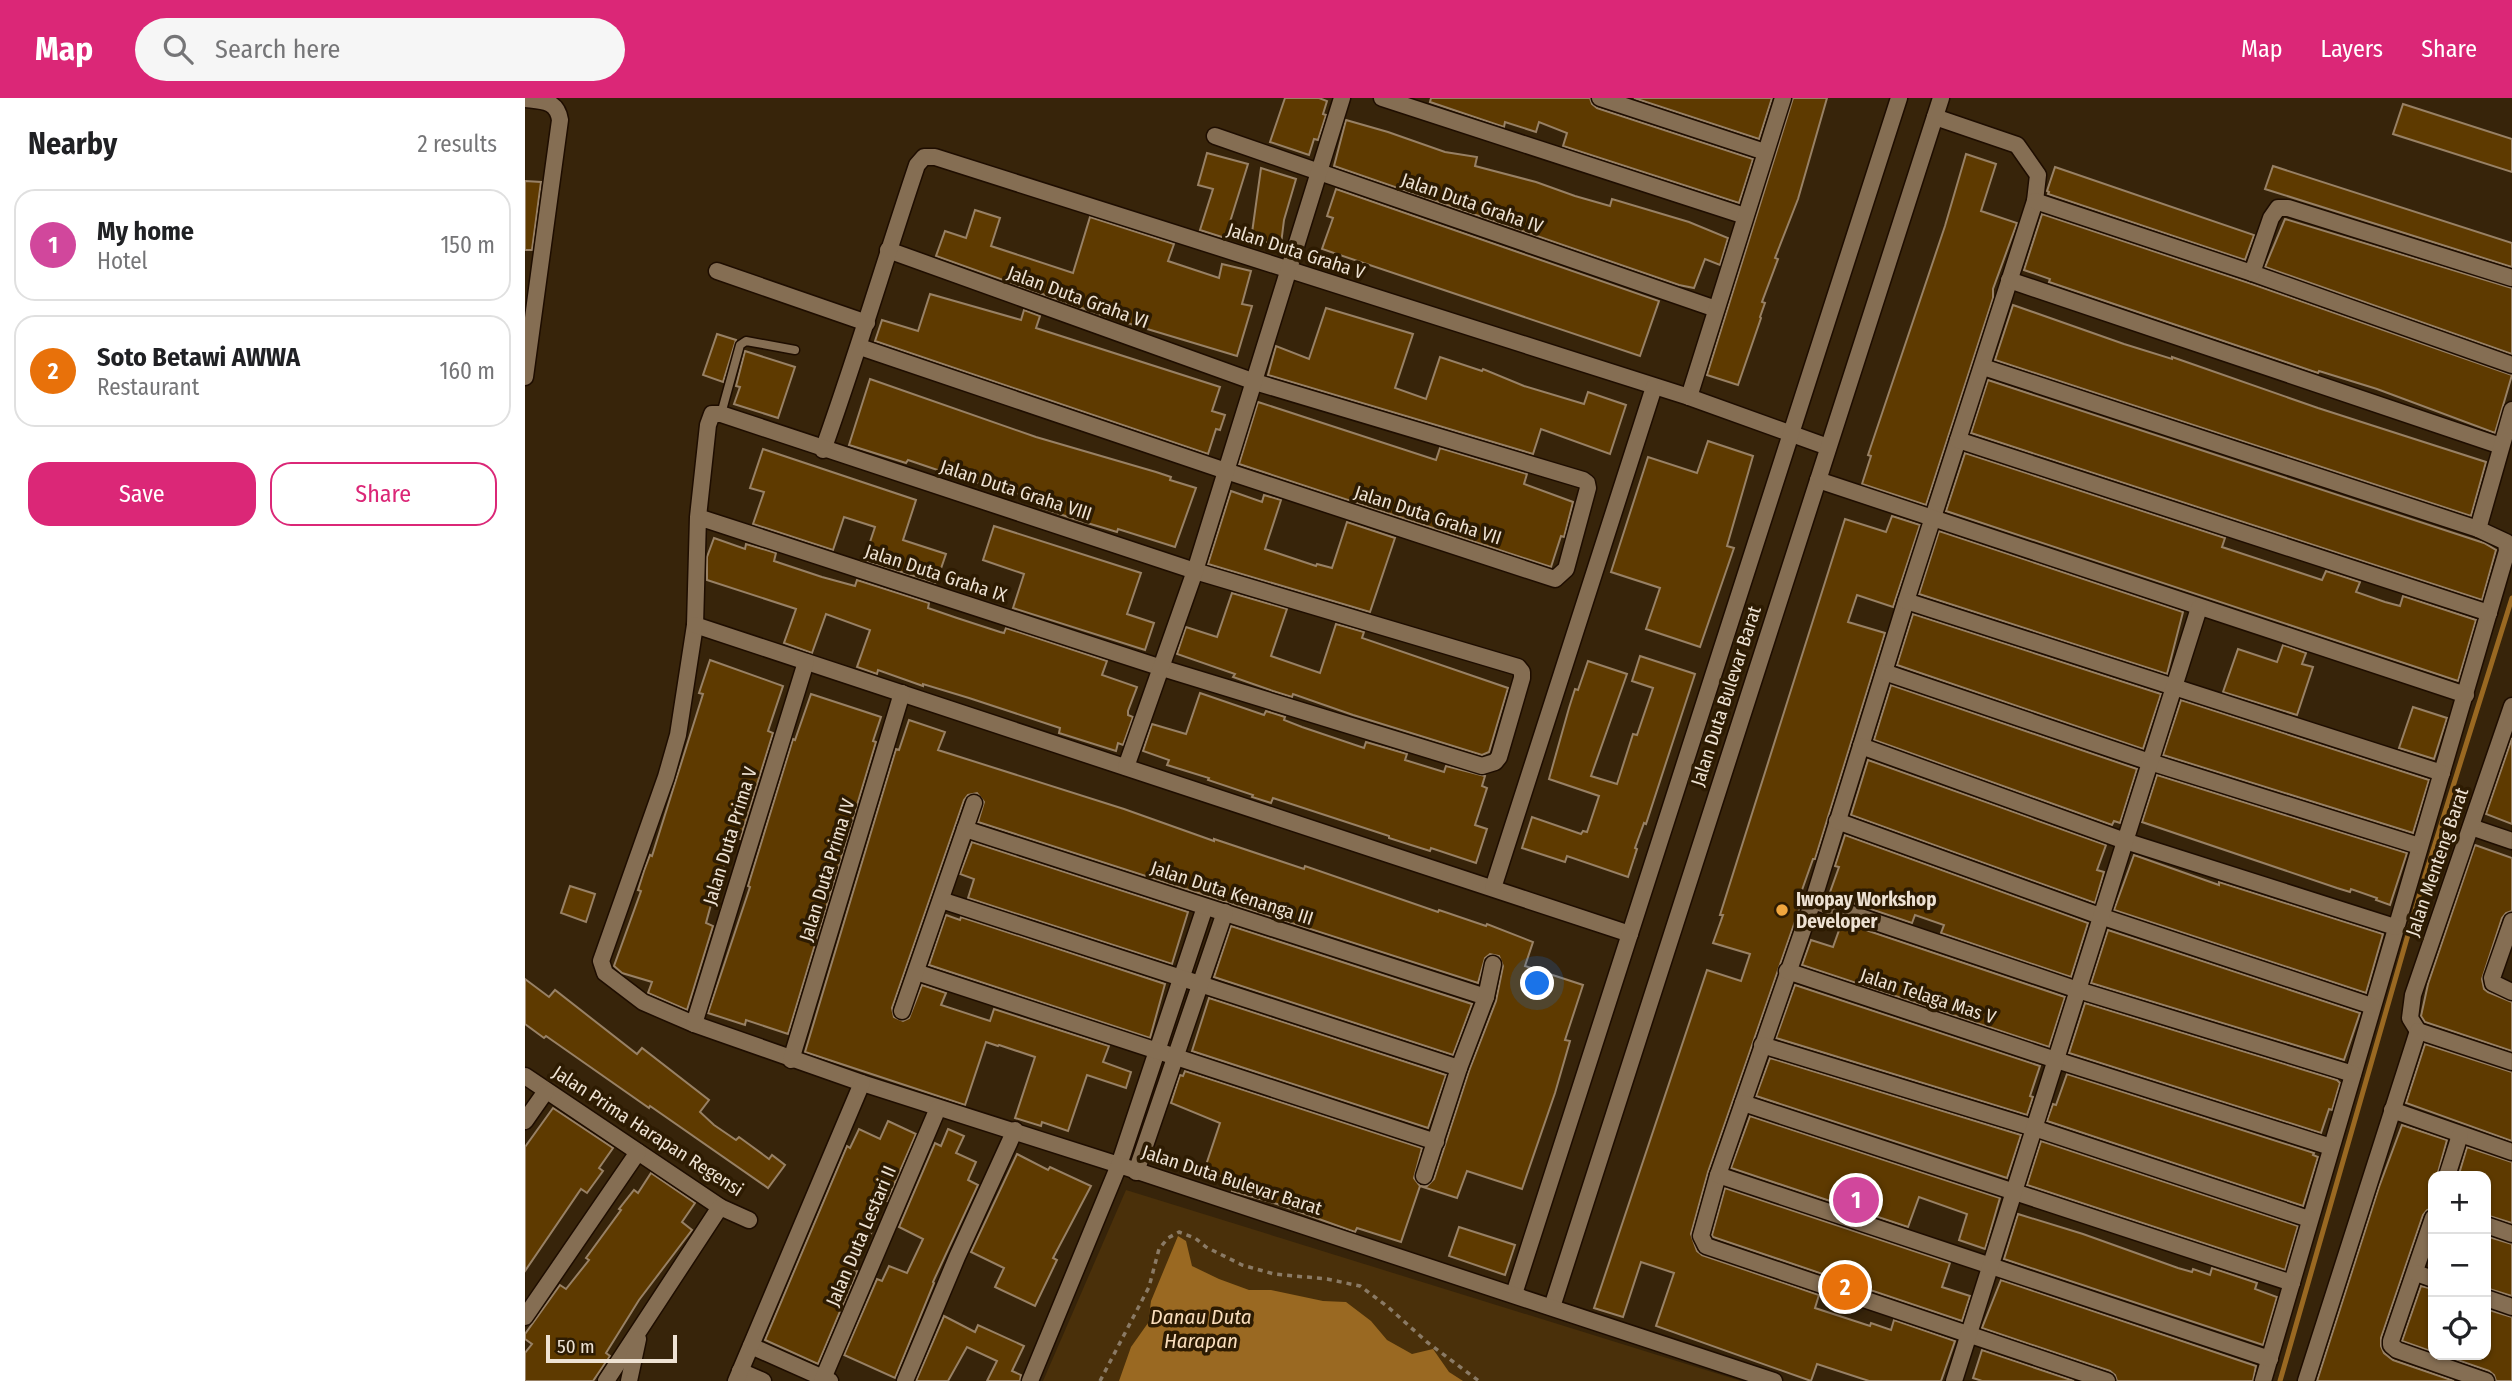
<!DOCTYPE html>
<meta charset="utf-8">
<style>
body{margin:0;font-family:"Fira Sans Condensed",sans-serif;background:#f6f6f6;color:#202124}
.controls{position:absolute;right:21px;bottom:21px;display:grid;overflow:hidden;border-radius:14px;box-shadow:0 2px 5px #0004}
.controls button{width:63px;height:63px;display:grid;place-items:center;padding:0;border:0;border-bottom:2px solid #e0e0e0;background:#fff;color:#202124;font:35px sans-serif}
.scale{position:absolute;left:21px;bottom:18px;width:131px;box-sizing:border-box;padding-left:7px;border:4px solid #eee2d3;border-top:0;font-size:19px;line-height:24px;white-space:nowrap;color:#eee2d3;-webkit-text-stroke:5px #2d1b02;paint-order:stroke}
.you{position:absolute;left:1013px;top:886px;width:24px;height:24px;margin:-18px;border:5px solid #fff;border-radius:50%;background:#1a73e8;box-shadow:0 0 0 10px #1a73e833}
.badge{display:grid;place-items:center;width:46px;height:46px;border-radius:50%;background:#db2777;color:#fff;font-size:23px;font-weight:700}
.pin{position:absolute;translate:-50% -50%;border:4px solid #fff;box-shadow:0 2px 7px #0006}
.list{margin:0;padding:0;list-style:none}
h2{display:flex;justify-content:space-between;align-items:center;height:91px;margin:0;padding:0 28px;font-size:30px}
h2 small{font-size:23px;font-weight:400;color:#757577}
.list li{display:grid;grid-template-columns:46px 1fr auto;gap:21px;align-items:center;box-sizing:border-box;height:112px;margin:0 14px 14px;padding:0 14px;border:2px solid #e0e0e0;border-radius:21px}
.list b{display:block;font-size:26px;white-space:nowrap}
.list p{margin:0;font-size:23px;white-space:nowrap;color:#757577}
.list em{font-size:23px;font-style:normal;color:#757577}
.actions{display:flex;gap:14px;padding:21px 28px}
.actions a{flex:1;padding:16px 0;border:2px solid #db2777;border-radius:21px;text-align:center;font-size:24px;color:#db2777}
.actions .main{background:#db2777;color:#fff}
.icon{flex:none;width:38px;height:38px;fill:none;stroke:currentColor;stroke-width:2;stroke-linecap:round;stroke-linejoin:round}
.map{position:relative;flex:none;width:1987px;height:1283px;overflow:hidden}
header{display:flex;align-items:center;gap:42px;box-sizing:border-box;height:98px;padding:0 35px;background:#db2777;color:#fff}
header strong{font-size:33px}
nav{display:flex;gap:38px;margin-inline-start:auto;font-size:24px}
.search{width:490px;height:63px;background:#f6f6f6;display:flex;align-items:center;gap:18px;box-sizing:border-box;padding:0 24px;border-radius:38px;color:#757577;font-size:26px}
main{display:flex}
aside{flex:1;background:#fff}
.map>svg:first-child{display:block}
</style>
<header>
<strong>Map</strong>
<div class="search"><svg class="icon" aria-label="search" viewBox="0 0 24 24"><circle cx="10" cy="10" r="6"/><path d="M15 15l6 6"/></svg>Search here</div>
<nav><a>Map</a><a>Layers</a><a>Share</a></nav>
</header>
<main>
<aside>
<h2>Nearby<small>2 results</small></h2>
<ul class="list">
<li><span class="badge" style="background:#d1479c">1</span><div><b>My home</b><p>Hotel</p></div><em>150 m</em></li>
<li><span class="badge" style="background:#e8710a">2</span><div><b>Soto Betawi AWWA</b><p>Restaurant</p></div><em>160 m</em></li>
</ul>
<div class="actions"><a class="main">Save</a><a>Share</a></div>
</aside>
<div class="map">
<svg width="1987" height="1283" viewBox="0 0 1987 1283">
<rect width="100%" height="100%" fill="#37240a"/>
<polygon fill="#4a300a" points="601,1092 1216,1283 518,1283"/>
<polygon fill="#9a6922" points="653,1138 661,1143 667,1168 694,1181 724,1192 746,1192 798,1203 821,1204 846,1223 862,1242 887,1256 908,1251 924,1274 938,1283 594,1283 606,1249 623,1225 626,1203"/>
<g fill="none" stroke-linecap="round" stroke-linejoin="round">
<polyline stroke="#9a6922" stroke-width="5" points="1755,1283 1899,781 1987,500"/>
</g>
<g fill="#5e3a00" stroke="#988165" stroke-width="2">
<polygon points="760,0 794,0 802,3 798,16 801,17 793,42 789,41 784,57 745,44"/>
<polygon points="906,0 1065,0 1067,6 1072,10 1228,61 1214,105 1038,48 1042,35 1014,24 1011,34 980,24 979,29 905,4"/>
<polygon points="1109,0 1247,0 1234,41"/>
<polygon points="1268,0 1302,0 1273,101 1250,160 1253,161 1237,204 1240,205 1235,219 1236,220 1213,287 1182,277"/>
<polygon points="1878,6 1987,41 1987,74 1868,36"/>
<polygon points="821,22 863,34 920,54 952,59 950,68 1011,84 1050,98 1085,108 1087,101 1164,124 1203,140 1195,167 1180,161 1169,190 1154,187 809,68"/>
<polygon points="682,55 723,66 700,140 675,132 688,91 673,87"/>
<polygon points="1441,56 1471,66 1456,113 1492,125 1468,191 1468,200 1401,407 1337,386 1346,358 1343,357 1420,128"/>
<polygon points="1748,68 1987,145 1987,169 1740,91"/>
<polygon points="1530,69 1729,137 1720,162 1523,96 1524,94 1522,93"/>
<polygon points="736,70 771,81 759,122 756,146 726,142"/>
<polygon points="0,83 16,84 7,152 0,152"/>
<polygon points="811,91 1134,203 1115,258 797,151 808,120 802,118"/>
<polygon points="450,112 475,120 466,148 548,175 565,119 649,146 643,163 694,180 697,166 726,173 717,206 727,208 712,258 579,218 411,158 420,133 441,140"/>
<polygon points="1517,116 1724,185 1987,277 1970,335 1852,291 1794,273 1793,275 1524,184 1525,181 1499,172"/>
<polygon points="1760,121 1987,190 1987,256 1740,169"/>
<polygon points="405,196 496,222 499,212 515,218 511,230 695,289 687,313 700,317 695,332 691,331 683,356 350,243 357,222 393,233"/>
<polygon points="1488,207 1599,246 1647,261 1647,259 1793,310 1961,364 1946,418 1470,262"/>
<polygon points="801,210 888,236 870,290 901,301 915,259 957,273 958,271 999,288 1059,306 1063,294 1101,307 1085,356 1016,331 1008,356 743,277 751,248 784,261"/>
<polygon points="192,236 211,242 198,284 178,277"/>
<polygon points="220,253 270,269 253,320 209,306 215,289 211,288"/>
<polygon points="345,281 511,339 631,374 646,379 645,382 671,390 650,449 593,431 592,434 549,421 514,409 516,404 486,394 442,382 383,362 381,365 324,347"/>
<polygon points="1463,282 1959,445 1971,452 1957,502 1446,335"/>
<polygon points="733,304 911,362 915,350 1002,376 999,386 1048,404 1039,439 1036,438 1026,469 714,366"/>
<polygon points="1183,343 1228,358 1202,448 1209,450 1175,549 1121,531 1135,490 1086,474 1123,359 1172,375"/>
<polygon points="238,351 391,402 378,442 421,456 411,485 339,462 350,429 319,419 308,452 228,426 239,394 225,390"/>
<polygon points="1440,355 1700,440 1697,449 1797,482 1801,473 1835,484 1831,494 1860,504 1875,508 1878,498 1951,522 1933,583 1421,413"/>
<polygon points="706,393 737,404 739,397 756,402 740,451 791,468 792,466 807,470 822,424 870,440 845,514 683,466"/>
<polygon points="1367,418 1395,427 1368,509 1332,497 1323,524 1360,535 1290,761 1288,761 1277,792 1272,808 1275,809 1183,1074 1166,1136 1172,1153 1177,1157 1294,1197 1290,1210 1345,1228 1346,1225 1366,1232 1369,1222 1430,1243 1416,1283 1344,1283 1292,1266 1286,1283 1131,1228 1149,1175 1116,1164 1098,1219 1069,1210 1182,872 1216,883 1225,856 1188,845 1198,817 1195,817 1320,421 1361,434"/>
<polygon points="469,428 616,475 602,516 629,525 620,552 488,510 499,476 458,462"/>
<polygon points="1414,433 1658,514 1642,576 1394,496"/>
<polygon points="189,440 220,451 221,446 251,455 249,463 297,479 330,488 332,482 404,505 403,510 432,520 475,534 479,535 481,530 582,563 577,577 612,589 603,613 603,617 608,619 598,647 593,645 591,653 534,635 535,630 444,600 398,586 398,588 353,572 352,576 332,569 345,532 301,516 287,555 259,545 271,511 182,482 182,459"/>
<polygon points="707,495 762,511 746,558 795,575 811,526 839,534 837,540 983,590 964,654 957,657 828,617 768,596 767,599 748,593 708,579 710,576 652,556 661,529 692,539"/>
<polygon points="1388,516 1636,596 1618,651 1372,567"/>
<polygon points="1758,547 1781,555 1777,566 1788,569 1772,617 1698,594 1713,551 1752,564"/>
<polygon points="1115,558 1170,576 1121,726 1119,725 1110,750 1112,751 1103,779 1042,758 1040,764 997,750 1007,719 1056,736 1058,733 1062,734 1074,698 1024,681 1044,610 1050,591 1053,592 1063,563 1102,576 1066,678 1092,686 1108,636 1112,637 1128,590 1107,583"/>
<polygon points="185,562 258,588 243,633 248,635 215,741 210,739 191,788 181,825 188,828 162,912 123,895 127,884 97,875 89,868 116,793 113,792 119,773 125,757 127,758 178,596 174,595"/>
<polygon points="1366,587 1612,671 1595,725 1589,723 1587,727 1349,642"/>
<polygon points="675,595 739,617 741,613 760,619 759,622 777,629 839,650 841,644 882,656 880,662 919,674 921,668 960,678 957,688 962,690 950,727 962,731 951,765 906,750 905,753 886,747 864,740 864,738 748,700 746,705 727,699 728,697 683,682 684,680 642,667 644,662 618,653 627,626 661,636"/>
<polygon points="286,596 356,619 348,643 351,644 263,936 221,922 220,927 183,915 225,789 223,788 268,641 270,642"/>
<polygon points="1656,602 1904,682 1888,735 1638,657"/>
<polygon points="1888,609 1922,620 1909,661 1874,650"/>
<polygon points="384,622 420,634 413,652 599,711 689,743 689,741 779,771 780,768 913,814 914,812 961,828 962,826 1008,844 1000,868 1058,887 1040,942 1045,943 1030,995 997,1091 942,1073 932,1100 895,1088 876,1144 832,1130 830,1134 752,1106 707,1093 710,1083 679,1073 695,1025 646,1005 655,977 658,978 660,973 897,1050 889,1080 895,1088 902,1088 909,1081 944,973 971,903 978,868 974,858 965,856 960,860 953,885 453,724 459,704 452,695 443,697 439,702 367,910 369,919 378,923 384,920 397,887 421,895 416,907 465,923 469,911 584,948 578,964 606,974 601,990 562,977 543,1033 517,1024 516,1028 490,1020 510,959 474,947 473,948 461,944 440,1007 280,954 371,651 374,652"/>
<polygon points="1987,640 1987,726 1961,716"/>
<polygon points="1343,662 1581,747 1572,772 1579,774 1570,805 1326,717"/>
<polygon points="1632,677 1882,755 1865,807 1851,802 1852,800 1826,791 1825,794 1812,790 1617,724"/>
<polygon points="1320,737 1563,825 1546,879 1416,835 1419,827 1390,817 1387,825 1304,797 1314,769 1310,768"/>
<polygon points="447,744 663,814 647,866 443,800 449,781 435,776"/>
<polygon points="1950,747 1987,760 1987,813 1981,815 1977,820 1957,881 1959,891 1963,894 1987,904 1987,953 1900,924 1896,918 1903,886"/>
<polygon points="1609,757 1694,787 1694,784 1858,836 1841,895 1589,812"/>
<polygon points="45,788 70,796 61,824 36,815"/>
<polygon points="421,817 435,822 436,819 640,886 625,940 404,867"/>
<polygon points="1317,824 1540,899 1524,949 1277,867 1286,842 1308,849"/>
<polygon points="706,828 947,906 928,957 689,879"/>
<polygon points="1583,832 1835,915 1819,962 1566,885"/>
<polygon points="0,881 24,899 30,892 112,956 117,950 184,1002 175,1014 189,1027 211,1042 214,1039 244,1061 247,1057 260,1067 243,1090 125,1008 124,1010 21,938 19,940 0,926"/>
<polygon points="1270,887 1515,968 1505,998 1508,999 1502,1017 1251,940"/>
<polygon points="684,900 921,977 903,1030 667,953"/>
<polygon points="1560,905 1812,982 1815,985 1807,1012 1804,1011 1796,1035 1544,955"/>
<polygon points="1900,946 1987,974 1987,1043 1881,1005"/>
<polygon points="1245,960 1496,1037 1482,1080 1231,998"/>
<polygon points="1542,976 1789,1055 1788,1057 1793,1059 1778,1108 1522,1023 1528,1006 1531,1007"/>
<polygon points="28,1010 88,1050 74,1070 78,1073 62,1095 56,1091 0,1173 0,1049"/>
<polygon points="1225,1018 1475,1100 1460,1151 1434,1142 1442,1116 1394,1099 1383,1129 1206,1070"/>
<polygon points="363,1023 391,1036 362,1103 355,1100 344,1124 350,1127 329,1172 332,1173 293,1266 240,1242 322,1048 325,1050 334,1031 355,1041"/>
<polygon points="1877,1027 1922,1042 1912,1078 1908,1078 1908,1110 1902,1112 1898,1117 1856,1240 1856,1248 1859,1255 1868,1262 1929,1283 1792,1283 1854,1089"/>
<polygon points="423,1031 439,1038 431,1055 451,1064 443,1082 453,1087 408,1184 409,1185 370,1280 319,1257 352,1181 357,1183 364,1168 382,1175 398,1141 374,1129 410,1045 416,1048"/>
<polygon points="1516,1043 1773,1128 1760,1172 1502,1087"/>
<polygon points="1942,1049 1987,1064 1987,1125 1961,1117 1961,1078 1934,1076"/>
<polygon points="492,1056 523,1072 525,1069 566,1088 528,1160 532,1162 510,1208 470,1189 479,1170 446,1154"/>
<polygon points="126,1075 170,1105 157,1124 167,1132 114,1202 81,1255 85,1258 68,1283 0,1283 0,1255 7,1246 0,1241 0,1236 35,1187 41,1191 64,1162 61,1160 96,1112 94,1111 109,1092 113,1095"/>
<polygon points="1200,1090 1425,1165 1417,1189 1445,1198 1437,1223 1188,1139 1187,1137"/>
<polygon points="1493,1116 1558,1136 1653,1170 1667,1174 1668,1171 1685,1177 1687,1170 1732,1185 1730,1191 1752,1199 1738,1247 1479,1161"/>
<polygon points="934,1129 990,1147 980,1177 924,1158"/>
<polygon points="1961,1138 1987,1146 1987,1198 1961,1190"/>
<polygon points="1476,1182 1731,1268 1728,1283 1592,1283 1590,1277 1585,1273 1457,1230"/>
<polygon points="1896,1188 1908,1191 1908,1254 1877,1243"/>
<polygon points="1961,1211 1987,1219 1987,1283 1971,1283 1969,1277 1964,1273 1918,1257 1961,1257"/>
<polygon points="419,1218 450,1234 453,1227 499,1248 487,1273 496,1277 495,1283 462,1283 472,1263 442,1249 423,1283 391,1283"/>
<polygon points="1457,1252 1549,1283 1457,1283 1448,1280"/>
</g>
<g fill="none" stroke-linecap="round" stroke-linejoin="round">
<defs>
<polyline id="lane" points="196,316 215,247 221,243 270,252"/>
<g id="street">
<polyline points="857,0 1220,118"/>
<polyline points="1075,0 1240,54"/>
<path d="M 0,1 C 17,3 32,2 35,22 L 0,279"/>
<polyline points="1410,19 1492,47 1513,77 1510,103 1381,503 1288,803 1193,1077 1176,1138 1181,1148 1582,1283"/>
<polyline points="690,38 1191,211"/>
<polyline points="1510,103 1727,175 1987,267"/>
<polyline points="192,173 342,225"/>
<polyline points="1727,175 1746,120 1753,110 1763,110 1987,180"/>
<polyline points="1484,182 1976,348"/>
<polyline points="335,249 701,373 1030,481 1041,471 1063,390 1062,385 1058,382 730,284 363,152"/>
<polyline points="1458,269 1953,431 1981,444 1982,453 1738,1283"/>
<polyline points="1164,299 1258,0"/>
<polyline points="1433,342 1964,515"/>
<path d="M 298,352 C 332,257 360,162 392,67 L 399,59 L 410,59 L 1164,299 L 1303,349"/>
<polyline points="1293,382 1941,597"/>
<polyline points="173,419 637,570 957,668 970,664 974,659 997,580 997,574 993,569 670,473 196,316 187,316 183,327 173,419 170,527 153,637 141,679 76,863 80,875 118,904 169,926 337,985 594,1067 680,809"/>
<polyline points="1953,431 1987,312"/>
<polyline points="1381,503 1917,675"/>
<polyline points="170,527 1105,836"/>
<polyline points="1359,574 1625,664 1894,748"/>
<polyline points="1336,648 1600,743 1870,829"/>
<polyline points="601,669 670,473 817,0"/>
<polyline points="1312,723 1575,818 1847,908"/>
<polyline points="1946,729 1987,743"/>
<polyline points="440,731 961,899"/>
<polyline points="968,790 1129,289"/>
<polyline points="416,802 934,970"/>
<polyline points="1288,803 1553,892 1828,976"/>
<polyline points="1987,823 1967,880 1968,885 1987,894"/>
<polyline points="1262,873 1531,962 1806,1049"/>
<polyline points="391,874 911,1044"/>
<polyline points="377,913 449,705"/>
<polyline points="169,926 281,564"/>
<polyline points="1893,933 1885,920 1888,897 1987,608"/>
<polyline points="1893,933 1987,964"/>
<polyline points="1237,947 1509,1030 1784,1121"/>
<polyline points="266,962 377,595"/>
<polyline points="0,978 195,1109 224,1122"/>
<polyline points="1218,1005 1767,1185"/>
<polyline points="1867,1012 1987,1054"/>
<polyline points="0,1023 21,993"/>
<polyline points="611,1074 700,814"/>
<polyline points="1193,1077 1745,1261"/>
<polyline points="899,1078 934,970 961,899 968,866"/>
<polyline points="1922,1078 1935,1037"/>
<polyline points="1908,1120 1866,1243 1866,1247 1872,1252 1961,1283"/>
<polyline points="1961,1127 1987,1136"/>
<polyline points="1891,1175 1908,1181"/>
<polyline points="989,1196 1374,0"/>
<polyline points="1961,1200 1987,1209"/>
<polyline points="1027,1209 1416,0"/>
<polyline points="0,1219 113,1054"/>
<polyline points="226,1248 305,1283"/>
<polyline points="215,1273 238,1283"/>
<polyline points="81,1283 195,1109"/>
<polyline points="104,1283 113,1241"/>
<polyline points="211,1283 337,985"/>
<polyline points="297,1283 413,1010"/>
<polyline points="380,1283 432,1159 490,1032"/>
<polyline points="505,1283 594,1067 1249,1283"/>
<polyline points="1429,1283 1674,510"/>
<polyline points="1781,1283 1893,933"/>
</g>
</defs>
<use href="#lane" stroke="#1e0d00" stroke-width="11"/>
<use href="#street" stroke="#1e0d00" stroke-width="19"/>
<polyline stroke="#8a7a65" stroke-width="3.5" stroke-dasharray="5 5" stroke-linecap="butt" points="575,1283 624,1189 634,1151 643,1140 654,1134 670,1140 681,1149 717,1167 749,1176 802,1181 835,1188 863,1209 902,1244 954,1283"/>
<use href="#lane" stroke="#856e53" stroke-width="8"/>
<use href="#street" stroke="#856e53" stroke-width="16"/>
</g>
<circle fill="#f0a63e" stroke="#2d1b02" stroke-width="2.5" cx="1257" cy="812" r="7"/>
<g text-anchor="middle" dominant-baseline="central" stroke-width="7" stroke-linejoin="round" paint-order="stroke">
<g font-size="19" fill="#eee2d3" stroke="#2d1b02">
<text transform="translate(947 105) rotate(19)">Jalan Duta Graha IV</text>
<text transform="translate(771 153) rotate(18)">Jalan Duta Graha V</text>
<text transform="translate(553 199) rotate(20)">Jalan Duta Graha VI</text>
<text transform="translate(491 392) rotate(18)">Jalan Duta Graha VIII</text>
<text transform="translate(903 417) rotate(18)">Jalan Duta Graha VII</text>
<text transform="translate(411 475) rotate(18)">Jalan Duta Graha IX</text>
<text transform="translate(1201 598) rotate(-72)">Jalan Duta Bulevar Barat</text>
<text transform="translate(205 738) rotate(-73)">Jalan Duta Prima V</text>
<text transform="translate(1912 764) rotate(-71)">Jalan Menteng Barat</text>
<text transform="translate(302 772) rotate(-73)">Jalan Duta Prima IV</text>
<text transform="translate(707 795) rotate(18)">Jalan Duta Kenanga III</text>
<text transform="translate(1403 898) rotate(18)">Jalan Telaga Mas V</text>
<text transform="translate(123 1033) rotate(33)">Jalan Prima Harapan Regensi</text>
<text transform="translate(707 1082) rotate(18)">Jalan Duta Bulevar Barat</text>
<text transform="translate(336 1138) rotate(-67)">Jalan Duta Lestari II</text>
</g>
<g font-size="19" font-weight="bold" fill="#eee2d3" stroke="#2d1b02" text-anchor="start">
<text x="1271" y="801">Iwopay Workshop<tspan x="1271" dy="22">Developer</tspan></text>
</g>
<g font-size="21" font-style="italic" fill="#fadebd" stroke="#2d1b02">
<text x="676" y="1219">Danau Duta<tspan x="676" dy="24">Harapan</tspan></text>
</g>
</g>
</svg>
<div class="controls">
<button>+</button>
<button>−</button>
<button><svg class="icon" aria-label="locate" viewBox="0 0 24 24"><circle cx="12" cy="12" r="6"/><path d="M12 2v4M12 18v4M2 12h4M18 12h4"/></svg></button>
</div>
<div class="scale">50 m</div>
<div class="you"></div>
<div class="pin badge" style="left:1331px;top:1102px;background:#d1479c">1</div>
<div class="pin badge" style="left:1320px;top:1189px;background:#e8710a">2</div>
</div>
</main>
